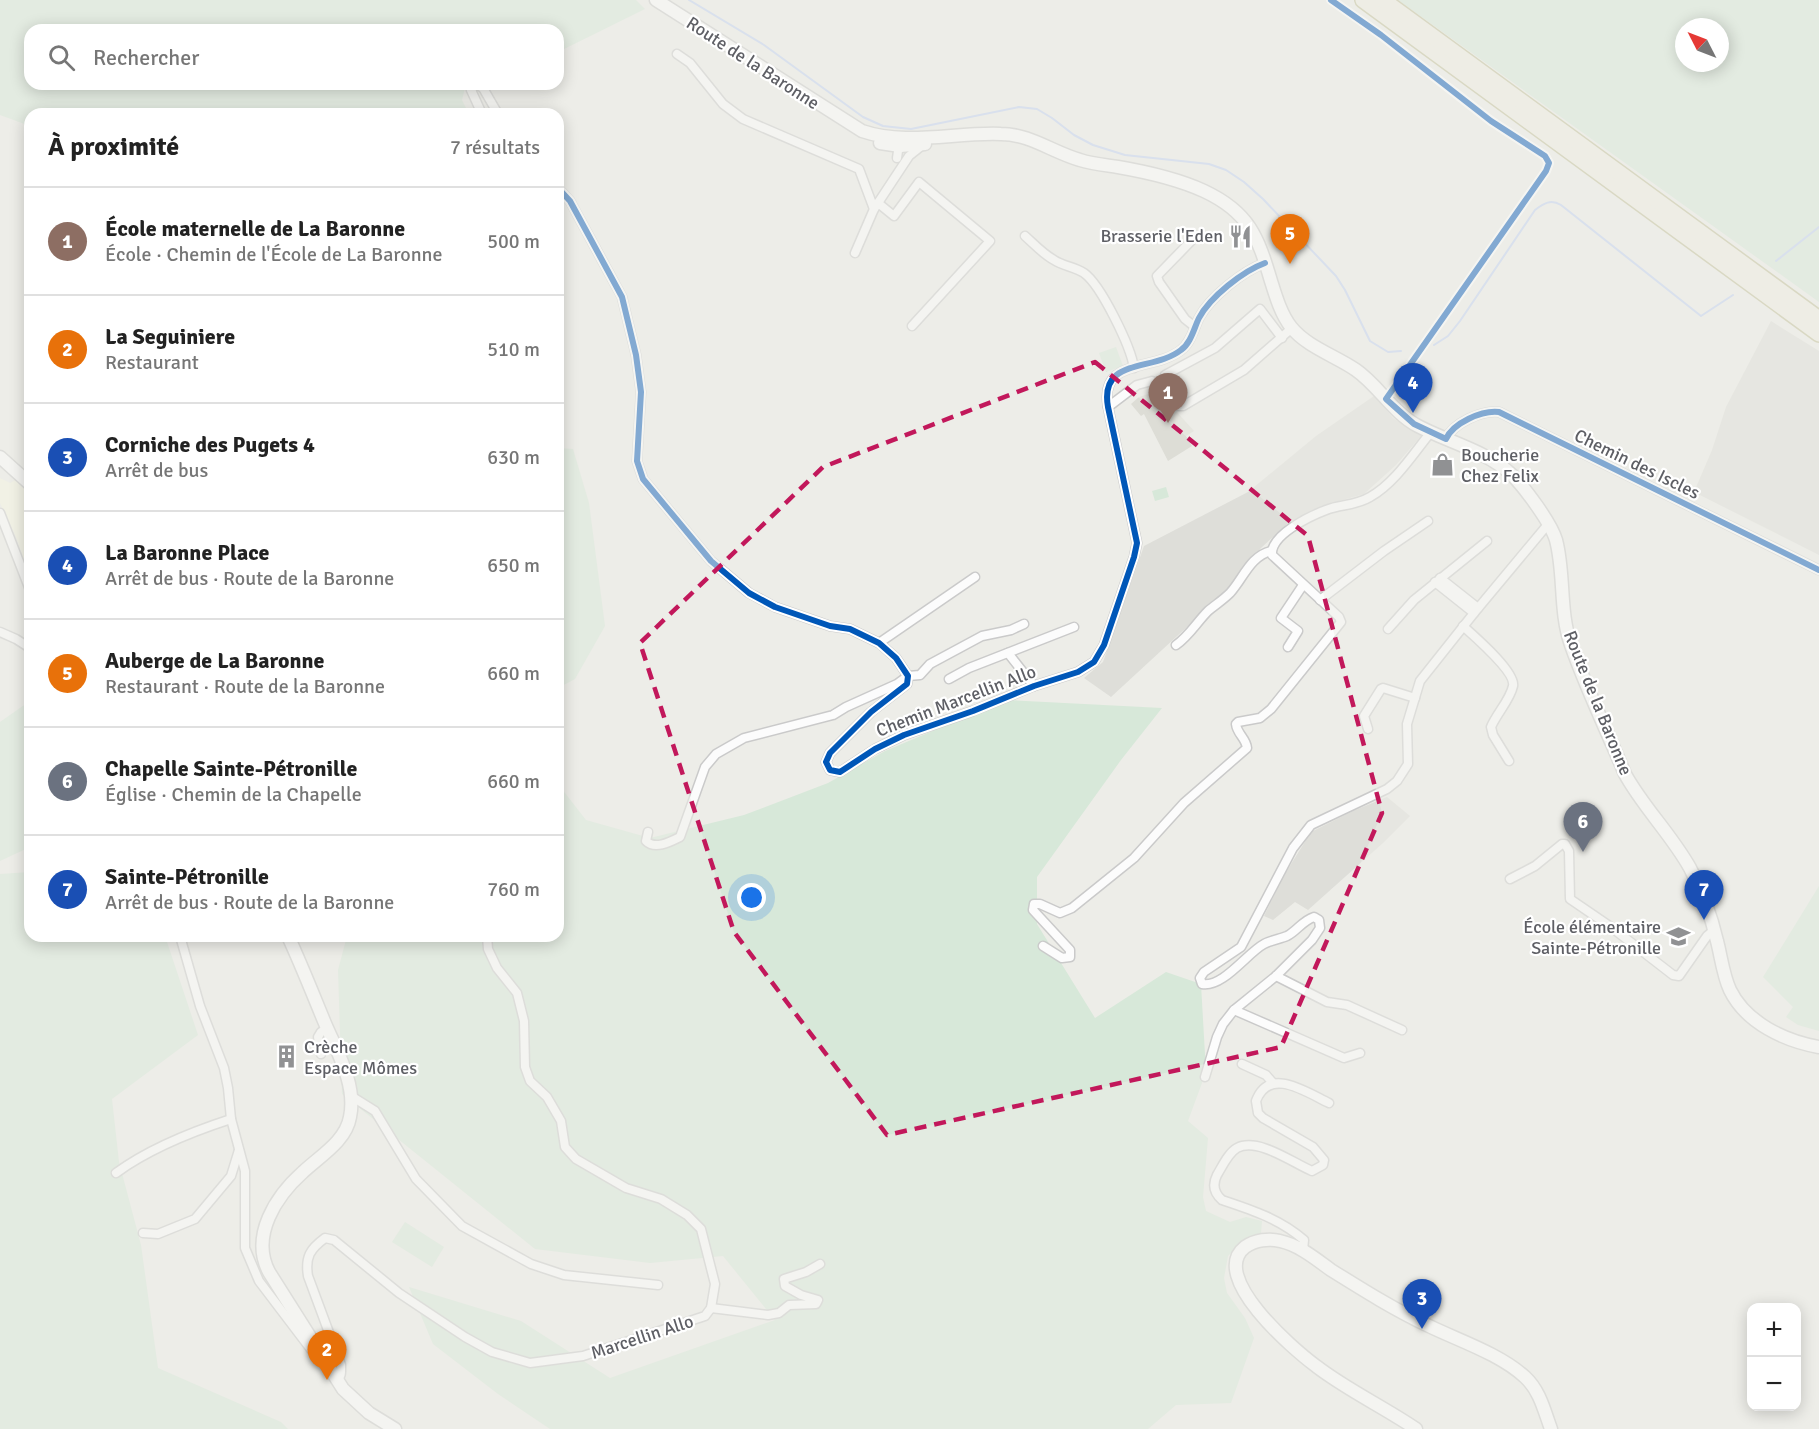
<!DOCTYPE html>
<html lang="fr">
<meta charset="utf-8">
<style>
body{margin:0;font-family:Signika,sans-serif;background:#f2f2f2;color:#222}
.controls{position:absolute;right:18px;bottom:18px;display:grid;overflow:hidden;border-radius:12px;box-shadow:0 3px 15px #0003}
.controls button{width:54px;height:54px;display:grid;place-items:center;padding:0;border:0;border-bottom:2px solid #e0e0e0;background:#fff;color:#222;font:30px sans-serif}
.compass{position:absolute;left:1675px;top:18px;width:54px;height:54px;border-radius:50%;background:#fff;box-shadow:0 3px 15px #0003;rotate:312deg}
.you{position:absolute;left:752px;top:898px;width:21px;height:21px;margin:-15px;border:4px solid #fff;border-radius:50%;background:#1a73e8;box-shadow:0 0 0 9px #1a73e833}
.badge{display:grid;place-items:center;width:39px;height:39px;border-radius:50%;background:#0f766e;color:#fff;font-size:20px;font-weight:700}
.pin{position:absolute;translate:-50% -50px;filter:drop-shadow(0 2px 3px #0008)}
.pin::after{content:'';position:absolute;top:32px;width:21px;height:18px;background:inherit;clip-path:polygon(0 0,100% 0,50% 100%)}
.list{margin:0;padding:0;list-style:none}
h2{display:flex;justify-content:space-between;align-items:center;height:78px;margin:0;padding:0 24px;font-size:26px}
h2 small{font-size:20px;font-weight:400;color:#767676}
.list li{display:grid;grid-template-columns:39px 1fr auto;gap:18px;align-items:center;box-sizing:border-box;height:108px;padding:0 24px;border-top:2px solid #e0e0e0}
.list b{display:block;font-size:22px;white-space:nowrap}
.list p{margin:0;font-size:20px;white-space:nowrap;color:#767676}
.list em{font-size:20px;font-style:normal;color:#767676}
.icon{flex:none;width:33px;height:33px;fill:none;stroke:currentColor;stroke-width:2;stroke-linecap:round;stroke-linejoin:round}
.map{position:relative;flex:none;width:1819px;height:1429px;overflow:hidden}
.search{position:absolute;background:#fff;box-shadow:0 3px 15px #0003;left:24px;top:24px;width:540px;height:66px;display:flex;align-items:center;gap:15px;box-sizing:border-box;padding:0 21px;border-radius:18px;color:#767676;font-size:22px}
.panel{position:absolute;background:#fff;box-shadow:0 3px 15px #0003;left:24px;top:108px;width:540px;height:834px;border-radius:18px}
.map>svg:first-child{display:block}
</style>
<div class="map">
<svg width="1819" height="1429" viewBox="0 0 1819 1429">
<rect width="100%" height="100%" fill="#edede8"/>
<polygon fill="#f5f5e2" points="30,472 30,577 16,537 0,503 0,478 10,483"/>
<g fill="#deded9">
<polygon points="1771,321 1819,351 1819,555 1694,492 1712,450 1726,407"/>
<polygon points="1374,396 1393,418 1421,436 1396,465 1364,494 1321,506 1288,523 1261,548 1234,582 1201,614 1111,697 1084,678 1103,662 1144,546 1248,492 1316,436"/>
<polygon points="1387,797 1410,816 1383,843 1308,910 1295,902 1273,920 1264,916 1283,877 1311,832 1353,811"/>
</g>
<polygon fill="#ddddd6" points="1158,391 1194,431 1186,436 1192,446 1168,461 1144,414 1141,416 1131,404 1139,397"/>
<g fill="#d7e8d9" fill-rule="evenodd">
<polygon points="0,0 636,0 645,9 558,52 558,30 30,30 30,84 466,84 462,100 469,114 30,114 30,126 0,115"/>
<path d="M 1398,0 L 1819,0 L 1819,302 ZM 1684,27 L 1720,27 L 1720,63 L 1684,63 Z"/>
<polygon points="1116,347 1123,366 1106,372 1099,353"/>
<polygon points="558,448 573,449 589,503 605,626 575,679 558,688"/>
<polygon points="1166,487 1169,497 1155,501 1152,491"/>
<polygon points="1006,700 1162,708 1121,760 1037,877 1037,924 1095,1018 1166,972 1201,984 1206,1072 1188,1121 1208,1138 1203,1197 1206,1211 1230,1222 1246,1217 1262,1221 1261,1233 1245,1239 1228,1256 1224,1278 1227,1293 1245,1318 1254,1338 1231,1403 1176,1405 1148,1429 550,1429 498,1394 433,1344 409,1287 521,1321 610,1378 775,1320 723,1256 650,1263 535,1249 342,1094 338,970 347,936 558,936 558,784 586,820 650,838 744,815 828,783 885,751"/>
<polygon points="30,701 30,847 0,861 0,722"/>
<polygon points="30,872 30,936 165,936 198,1035 112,1099 119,1162 141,1245 158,1368 281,1422 288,1429 0,1429 0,874"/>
<polygon points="1819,886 1819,1031 1798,1025 1786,1017 1793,1007 1763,977"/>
<polygon points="405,1222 444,1247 432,1267 392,1242"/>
</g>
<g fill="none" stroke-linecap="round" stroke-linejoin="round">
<g stroke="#c0d1f3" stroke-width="2">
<polyline points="689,0 764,45 863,117 883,126 911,129 1019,107 1037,109 1052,118 1074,135 1093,145 1125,155 1209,164 1226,170 1244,182 1263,199 1336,276 1345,290 1370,341 1388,352 1401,351"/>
<polyline points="1776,261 1819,227"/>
<path d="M 1434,345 L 1448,336 L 1460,321 L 1535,210 C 1544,203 1551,199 1561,205 L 1701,316 L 1733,295"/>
</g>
<defs>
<g id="street">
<polyline points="677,54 690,63 723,104 743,119 859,169 874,209 909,156 924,144"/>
<polyline points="476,84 483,88 498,114"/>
<polyline points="476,84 471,90 482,114"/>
<polyline points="897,158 898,151 903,144"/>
<path d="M 558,188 L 570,201 L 622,297 L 636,355 L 641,392 L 637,461 L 643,479 L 711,561 L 749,593 L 775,607 L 830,626 L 850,629 L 879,643 L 896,658 L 908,676 L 907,684 L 871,712 L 830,753 L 826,762 L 830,770 L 840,772 L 875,749 L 904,735 L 973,711 L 1034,686 L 1078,672 L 1094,662 L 1104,645 L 1134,557 L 1137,543 L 1108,407 C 1099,357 1153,372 1181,350 C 1191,343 1194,328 1199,318 C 1210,297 1243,271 1265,263"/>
<polyline points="878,203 894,216 919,182 990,241 912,326"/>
<path d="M 1025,236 C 1034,244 1043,254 1054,260 C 1063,266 1075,267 1084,273 C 1101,285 1131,347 1134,368"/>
<polyline points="1194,238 1157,276 1159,282 1185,319 1195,327"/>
<polyline points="855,253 874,209"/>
<polyline points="1165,375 1215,348 1260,309 1282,338"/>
<polyline points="1108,407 1137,385 1152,381 1160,386 1178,406 1183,406 1244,370 1292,328"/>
<path d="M 1446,439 C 1453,423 1482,410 1499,412 L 1819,570"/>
<polyline points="0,513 30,590"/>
<polyline points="1440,578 1478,608"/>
<polyline points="1435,582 1474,613"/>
<polyline points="1320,600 1384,551 1428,521"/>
<path d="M 1463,626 C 1474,636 1516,672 1513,686 C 1510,700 1497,713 1491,727 L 1493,735 L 1509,761"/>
<polyline points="1388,629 1414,600 1487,541"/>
<polyline points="0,632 16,639 30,648"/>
<polyline points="879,643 975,577"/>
<path d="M 1176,645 C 1189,636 1197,622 1208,611 C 1215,605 1223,600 1230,593 C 1243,579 1250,556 1271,551"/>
<polyline points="1288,647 1298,631 1281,618 1303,585"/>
<polyline points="1008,653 1034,686"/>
<polyline points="949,679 969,668 1074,627"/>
<polyline points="1368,729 1364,716 1381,689 1383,688 1415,698"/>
<path d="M 648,832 L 646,841 C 655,850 670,842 680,837 L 705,767 L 716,754 L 744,738 L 833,715 L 846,707 L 897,684 L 908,676 L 920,675 L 930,664 L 982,636 L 1011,630 L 1024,624"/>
<polyline points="1510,879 1535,866 1562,844 1565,844 1569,851 1570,899 1611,927 1673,975 1679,976 1707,936 1714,930"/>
<polyline points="180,936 200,1006 224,1068 228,1088 231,1119 245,1171 245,1248 259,1281 316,1356 319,1359"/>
<path d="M 1043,946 L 1062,958 L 1070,957 L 1070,950 L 1033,910 L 1034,904 L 1040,904 L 1060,913 L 1072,908 L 1134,858 L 1184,803 L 1247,748 C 1246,738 1237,734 1236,724 L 1238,722 L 1260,718 L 1271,709 L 1341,622 L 1339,617 L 1272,555 C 1270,535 1310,516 1326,510 C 1341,504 1355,506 1370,497 C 1395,483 1413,454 1431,432"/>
<polyline points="1276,976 1327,1002 1347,1005 1402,1030"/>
<polyline points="1234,1010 1344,1058 1360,1053"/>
<polyline points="321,1054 318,1037 321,1032 327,1029"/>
<polyline points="1242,1064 1266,1075 1273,1083"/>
<path d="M 1205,1077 L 1217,1037 L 1223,1024 L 1234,1010 L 1276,976 L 1312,940 L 1320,928 L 1319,920 L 1314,917 C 1302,921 1297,931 1287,936 C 1280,939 1271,940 1264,944 C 1247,953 1223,988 1202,984 L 1200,978 L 1204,972 L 1241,947 L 1293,848 L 1311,825 L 1387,789 L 1397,781 L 1408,764 L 1407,724 L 1420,681 L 1474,613 L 1549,523"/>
<polyline points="351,1096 375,1111 416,1179 462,1226 531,1264 564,1275 658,1285"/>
<path d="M 116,1173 C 150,1148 191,1132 231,1119"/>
<polyline points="143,1233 158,1234 195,1219 231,1176 239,1150"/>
<path d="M 1303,1251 L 1304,1240 C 1280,1219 1252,1210 1222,1200 C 1214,1193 1212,1185 1217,1175 C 1222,1167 1228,1153 1237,1148 C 1258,1137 1293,1163 1312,1171 L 1323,1165 L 1324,1160 L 1313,1147 L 1263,1118 L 1258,1113 L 1256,1101 C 1269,1066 1306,1092 1329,1103"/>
<polyline points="711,1308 768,1315 779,1313 789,1305 816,1304 818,1300 801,1295 785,1286 784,1279 806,1272 820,1264"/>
<path d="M 337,1381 C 342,1376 341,1371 341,1365 L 308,1276 C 305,1257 310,1249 325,1238 L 334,1240 L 399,1293 L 465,1337 L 492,1352 L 530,1363 L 583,1356 L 705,1316 L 711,1308 L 715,1284 L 701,1229 L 687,1215 L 661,1199 L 626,1188 L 576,1159 L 565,1147 L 561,1121 L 547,1097 L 530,1081 L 525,1067 L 524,1021 L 517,993 L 497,968 L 488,949 L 487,936"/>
</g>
<g id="secondary">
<path d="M 656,0 L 862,131 C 906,146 955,132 1001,134 C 1030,134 1052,152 1080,160 C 1092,164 1105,165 1118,167 C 1147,172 1178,179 1204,191 C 1249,212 1258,237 1271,281 C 1276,297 1281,314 1291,327 C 1307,347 1336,356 1356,370 C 1379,386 1393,413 1418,426 C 1448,442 1487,451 1512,475 C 1525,488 1551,523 1556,540 C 1565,574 1559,611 1571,645 C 1586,688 1607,731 1625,774 C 1643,807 1671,834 1690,868 C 1702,891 1711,915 1717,941 C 1721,956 1723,975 1730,990 C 1746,1023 1785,1041 1819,1047"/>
<polyline points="880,143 900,146 925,144"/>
<polyline points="0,457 30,484"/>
<path d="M 288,936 C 301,964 312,992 324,1021 C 336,1050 357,1084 350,1117 C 346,1141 320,1156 303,1172 C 276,1196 250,1236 269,1272 L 343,1389 L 369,1413 L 395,1429"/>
<path d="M 1416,1429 C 1384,1407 1347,1390 1316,1366 C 1293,1349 1208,1276 1245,1247 C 1255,1240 1269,1238 1280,1241 C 1299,1245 1316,1259 1331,1270 C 1363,1290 1395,1310 1429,1326 C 1460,1341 1500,1354 1525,1377 C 1540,1391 1544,1410 1551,1429"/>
</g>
<g id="highway">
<polyline points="1363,0 1819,334"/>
<polyline points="1383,0 1819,319"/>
</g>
</defs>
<use href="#street" stroke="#cacaca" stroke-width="11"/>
<use href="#secondary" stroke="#cacac9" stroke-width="15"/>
<use href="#highway" stroke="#c2bf98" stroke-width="18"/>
<use href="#street" stroke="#fcfcfc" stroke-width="8"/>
<use href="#secondary" stroke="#fcfcfc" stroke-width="12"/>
<use href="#highway" stroke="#efeee2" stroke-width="15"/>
<defs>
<g id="cycleway">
<path d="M 1331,0 L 1381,35 L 1491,121 L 1545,156 L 1549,163 L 1546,171 L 1386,399 L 1414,424 L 1446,439 C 1453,423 1482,410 1499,412 L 1819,570"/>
<path d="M 558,188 L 570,201 L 622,297 L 636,355 L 641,392 L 637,461 L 643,479 L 711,561 L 749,593 L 775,607 L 830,626 L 850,629 L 879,643 L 896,658 L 908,676 L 907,684 L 871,712 L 830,753 L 826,762 L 830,770 L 840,772 L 875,749 L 904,735 L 973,711 L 1034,686 L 1078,672 L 1094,662 L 1104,645 L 1134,557 L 1137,543 L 1108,407 C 1099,357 1153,372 1181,350 C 1191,343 1194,328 1199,318 C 1210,297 1243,271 1265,263"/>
</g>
</defs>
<use href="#cycleway" stroke="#fff" stroke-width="10"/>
<use href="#cycleway" stroke="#0057b8" stroke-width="6"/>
</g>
<path d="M0 0H1819V1429H0ZM 1095,362 L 1308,536 L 1382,813 L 1281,1047 L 887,1135 L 734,932 L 640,643 L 823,467 Z" fill="#edede8" fill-opacity=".55" fill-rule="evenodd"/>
<path fill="none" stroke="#c2185b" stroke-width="4.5" stroke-dasharray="12 8" stroke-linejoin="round" d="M 1095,362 L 1308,536 L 1382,813 L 1281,1047 L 887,1135 L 734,932 L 640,643 L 823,467 Z"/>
<defs>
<symbol id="restaurant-bare" viewBox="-9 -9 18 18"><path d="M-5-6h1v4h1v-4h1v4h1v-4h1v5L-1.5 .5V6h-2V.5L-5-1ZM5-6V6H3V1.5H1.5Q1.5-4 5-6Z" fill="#909193" stroke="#fff" stroke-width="2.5" paint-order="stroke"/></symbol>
<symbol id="shop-bare" viewBox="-9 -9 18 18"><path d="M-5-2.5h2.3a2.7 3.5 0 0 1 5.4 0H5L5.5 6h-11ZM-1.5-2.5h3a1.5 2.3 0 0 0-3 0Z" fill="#909193" stroke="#fff" stroke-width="2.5" paint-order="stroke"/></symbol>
<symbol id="school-bare" viewBox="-9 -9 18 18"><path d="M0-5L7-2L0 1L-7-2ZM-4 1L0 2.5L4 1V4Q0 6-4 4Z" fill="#909193" stroke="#fff" stroke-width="2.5" paint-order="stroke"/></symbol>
<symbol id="building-bare" viewBox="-9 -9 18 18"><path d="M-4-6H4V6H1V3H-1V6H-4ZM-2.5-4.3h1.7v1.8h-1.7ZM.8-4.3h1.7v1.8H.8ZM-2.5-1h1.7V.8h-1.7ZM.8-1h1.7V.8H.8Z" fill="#909193" stroke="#fff" stroke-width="2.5" paint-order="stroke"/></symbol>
</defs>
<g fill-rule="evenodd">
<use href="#restaurant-bare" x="1224" y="220" width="33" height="33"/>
<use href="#shop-bare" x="1426" y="448" width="33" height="33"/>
<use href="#school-bare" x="1662" y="920" width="33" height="33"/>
<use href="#building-bare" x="270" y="1040" width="33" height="33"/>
</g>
<g text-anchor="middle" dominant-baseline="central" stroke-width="4.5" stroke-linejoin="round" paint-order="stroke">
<g font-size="18" fill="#5e5f65" stroke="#fff">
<text transform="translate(753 63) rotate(33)">Route de la Baronne</text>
<text transform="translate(1637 464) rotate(26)">Chemin des Iscles</text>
<text transform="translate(956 701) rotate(-21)">Chemin Marcellin Allo</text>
<text transform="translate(1598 703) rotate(68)">Route de la Baronne</text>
<text transform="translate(642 1337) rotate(-18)">Marcellin Allo</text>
</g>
<g font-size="18" fill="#5e5f65" stroke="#fff" text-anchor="end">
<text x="1223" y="236">Brasserie l'Eden</text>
<text x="1461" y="455" text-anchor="start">Boucherie<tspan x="1461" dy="21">Chez Felix</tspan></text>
<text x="1661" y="927">École élémentaire<tspan x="1661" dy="21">Sainte-Pétronille</tspan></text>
<text x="304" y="1047" text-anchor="start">Crèche<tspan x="304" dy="21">Espace Mômes</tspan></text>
</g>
</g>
</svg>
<div class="controls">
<button>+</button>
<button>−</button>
</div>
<svg class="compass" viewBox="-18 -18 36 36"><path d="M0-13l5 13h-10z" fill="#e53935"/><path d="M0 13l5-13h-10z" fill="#767676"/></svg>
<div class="you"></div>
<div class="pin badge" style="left:1168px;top:423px;background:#8d6e63">1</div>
<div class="pin badge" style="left:327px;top:1380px;background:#e8710a">2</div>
<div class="pin badge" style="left:1422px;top:1329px;background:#1a4fb4">3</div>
<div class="pin badge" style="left:1413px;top:413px;background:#1a4fb4">4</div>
<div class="pin badge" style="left:1290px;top:264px;background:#e8710a">5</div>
<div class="pin badge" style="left:1583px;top:852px;background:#6b7280">6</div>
<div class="pin badge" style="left:1704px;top:920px;background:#1a4fb4">7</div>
<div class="search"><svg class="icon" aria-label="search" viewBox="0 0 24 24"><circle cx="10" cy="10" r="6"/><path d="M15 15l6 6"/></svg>Rechercher</div>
<section class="panel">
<h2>À proximité<small>7 résultats</small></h2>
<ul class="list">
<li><span class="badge" style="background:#8d6e63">1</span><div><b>École maternelle de La Baronne</b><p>École · Chemin de l'École de La Baronne</p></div><em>500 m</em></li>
<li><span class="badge" style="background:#e8710a">2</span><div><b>La Seguiniere</b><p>Restaurant</p></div><em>510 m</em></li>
<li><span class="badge" style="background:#1a4fb4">3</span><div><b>Corniche des Pugets 4</b><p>Arrêt de bus</p></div><em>630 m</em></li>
<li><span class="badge" style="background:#1a4fb4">4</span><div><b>La Baronne Place</b><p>Arrêt de bus · Route de la Baronne</p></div><em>650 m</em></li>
<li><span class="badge" style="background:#e8710a">5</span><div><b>Auberge de La Baronne</b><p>Restaurant · Route de la Baronne</p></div><em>660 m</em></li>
<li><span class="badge" style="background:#6b7280">6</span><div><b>Chapelle Sainte-Pétronille</b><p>Église · Chemin de la Chapelle</p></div><em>660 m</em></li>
<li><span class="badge" style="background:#1a4fb4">7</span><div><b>Sainte-Pétronille</b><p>Arrêt de bus · Route de la Baronne</p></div><em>760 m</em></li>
</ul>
</section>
</div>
